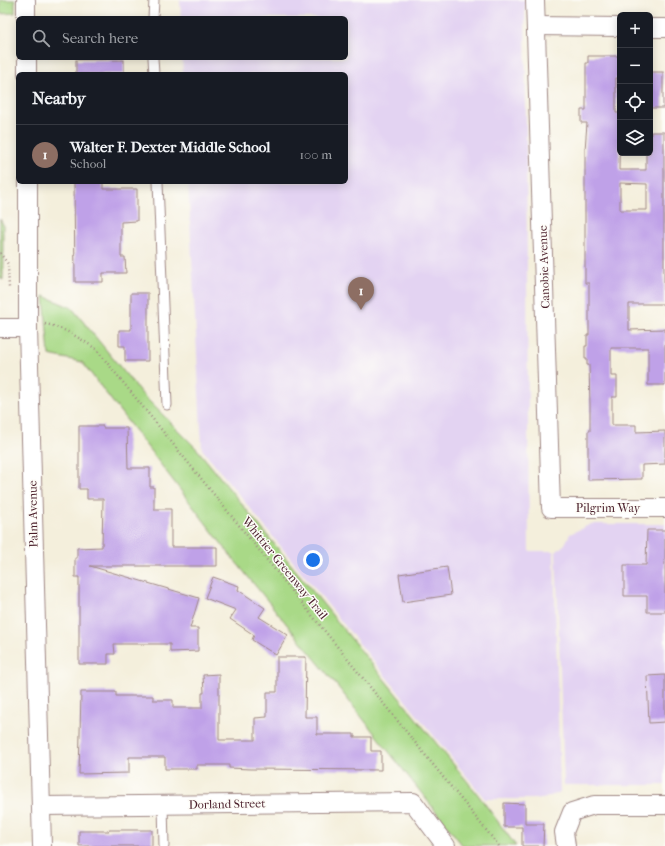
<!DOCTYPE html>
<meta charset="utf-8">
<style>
body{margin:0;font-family:"IM FELL French Canon",serif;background:#242831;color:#f1f3f6}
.controls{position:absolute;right:12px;top:12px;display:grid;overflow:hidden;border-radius:6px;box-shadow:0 2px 10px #0003}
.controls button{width:36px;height:36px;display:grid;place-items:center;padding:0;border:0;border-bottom:1px solid #363941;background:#171b24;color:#f1f3f6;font:20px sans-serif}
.you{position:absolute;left:313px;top:560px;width:14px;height:14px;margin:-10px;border:3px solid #fff;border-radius:50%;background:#1a73e8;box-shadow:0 0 0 6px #1a73e833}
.badge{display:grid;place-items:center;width:26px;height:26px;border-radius:50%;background:#d690ce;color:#fff;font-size:13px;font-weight:700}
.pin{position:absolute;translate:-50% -33px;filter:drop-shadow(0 1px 2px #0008)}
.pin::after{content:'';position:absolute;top:21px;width:14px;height:12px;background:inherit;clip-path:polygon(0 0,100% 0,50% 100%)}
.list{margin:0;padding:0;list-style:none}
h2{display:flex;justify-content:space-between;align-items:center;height:52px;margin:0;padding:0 16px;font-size:17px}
h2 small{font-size:13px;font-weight:400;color:#9ea1a6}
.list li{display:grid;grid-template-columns:26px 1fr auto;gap:12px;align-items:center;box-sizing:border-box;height:60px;padding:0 16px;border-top:1px solid #363941}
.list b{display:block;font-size:15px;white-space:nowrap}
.list p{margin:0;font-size:13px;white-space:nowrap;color:#9ea1a6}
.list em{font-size:13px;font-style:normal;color:#9ea1a6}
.icon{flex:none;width:22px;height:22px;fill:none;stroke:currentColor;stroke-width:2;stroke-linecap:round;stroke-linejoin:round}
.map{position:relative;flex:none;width:665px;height:846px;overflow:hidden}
.search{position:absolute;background:#171b24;box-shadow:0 2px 10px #0003;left:16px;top:16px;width:332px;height:44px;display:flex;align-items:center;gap:10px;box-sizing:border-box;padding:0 14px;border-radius:6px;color:#9ea1a6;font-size:15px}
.panel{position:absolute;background:#171b24;box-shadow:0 2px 10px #0003;left:16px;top:72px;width:332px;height:112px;border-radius:6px}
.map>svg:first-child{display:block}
</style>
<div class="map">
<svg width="665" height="846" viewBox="0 0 665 846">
<rect width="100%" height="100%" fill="#fdfcf7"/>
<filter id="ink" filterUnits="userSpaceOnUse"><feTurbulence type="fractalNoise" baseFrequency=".025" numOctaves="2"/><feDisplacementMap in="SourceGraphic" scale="8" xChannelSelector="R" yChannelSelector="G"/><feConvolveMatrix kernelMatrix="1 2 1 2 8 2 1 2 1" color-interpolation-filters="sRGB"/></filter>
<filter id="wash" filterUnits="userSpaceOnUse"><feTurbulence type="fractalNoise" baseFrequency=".012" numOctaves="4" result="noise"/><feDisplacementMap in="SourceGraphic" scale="16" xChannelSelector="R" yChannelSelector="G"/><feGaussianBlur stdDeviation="0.9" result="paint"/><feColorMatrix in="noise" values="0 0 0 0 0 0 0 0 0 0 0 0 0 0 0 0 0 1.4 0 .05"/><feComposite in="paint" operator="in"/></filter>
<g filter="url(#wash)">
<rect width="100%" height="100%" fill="#f4efdc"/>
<g fill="#e3d3f2">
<polygon points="180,0 525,0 529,551 554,551 560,792 543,799 485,799 202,449 188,182 346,182 346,74 183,74 182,58 346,58 346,18 181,18"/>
<polygon points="591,524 665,524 665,785 564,785 556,552 565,544 570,534"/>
</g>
<g fill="#a9d987" stroke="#7a7c59">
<polygon points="0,0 15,0 15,13 0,14"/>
<polygon points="0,219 3,224 3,280 0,277"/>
<polygon points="44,296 72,308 142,394 197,449 476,792 516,846 463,846 338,687 231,556 82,362 49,355"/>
</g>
<g id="blocks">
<g fill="#bfa1e8" fill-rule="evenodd">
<path d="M 588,56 L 619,56 L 619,78 L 616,78 L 616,113 L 620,113 L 620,115 L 619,170 L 646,170 L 646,153 L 650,153 L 650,149 L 651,149 L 651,132 L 664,132 L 664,304 L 629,304 L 629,330 L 665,329 L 665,385 L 648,385 L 648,348 L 611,348 L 611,376 L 617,376 L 617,397 L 612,397 L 612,425 L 636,425 L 636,432 L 665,431 L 665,464 L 642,465 L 642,479 L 588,480 L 588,431 L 590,431 L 590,405 L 589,365 L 587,365 L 587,359 L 585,359 L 585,346 L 587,346 L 587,335 L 589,335 L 589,283 L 585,283 L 585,150 L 587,123 L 581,123 L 581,110 L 586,110 L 586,63 L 588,63 ZM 620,183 L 647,184 L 647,210 L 620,210 Z"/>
<rect x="76" y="60" width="48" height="14"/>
<rect x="650" y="72" width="13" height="36"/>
<polygon points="74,182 103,182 103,189 137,189 137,221 121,222 121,257 125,257 126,273 103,273 103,282 75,282"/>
<polygon points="131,293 148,293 148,361 125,361 125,346 119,346 119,330 131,330"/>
<polygon points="79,426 103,426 103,428 127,428 128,468 150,468 150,487 154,487 154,509 171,509 171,547 217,547 217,566 90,566 199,598 190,628 198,628 198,651 170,652 170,644 114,644 115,654 108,654 108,664 79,664 79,577 75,577 75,558 77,558 77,548 102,547 103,499 87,499 87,489 79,489"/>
<polygon points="647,530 665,530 665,612 647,612 647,596 624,596 624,565 646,565"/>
<polygon points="447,567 451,595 403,602 399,574"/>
<polygon points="213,577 239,586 238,590 265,608 259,617 288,635 276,655 252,640 254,635 230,619 236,610 205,598"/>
<polygon points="277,657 306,657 305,717 317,717 317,734 354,734 354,737 371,737 371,751 381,751 381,770 250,769 229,768 229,765 197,765 197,769 165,769 165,757 129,757 129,773 79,774 81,692 116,692 116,696 153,696 153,700 173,700 173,708 202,708 202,693 204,693 203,675 219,674 219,740 255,740 255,718 267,717 267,692 277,692"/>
<polygon points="665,675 665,722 649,723 647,676"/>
<polygon points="504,803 525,804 525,824 544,824 543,846 522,846 522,827 504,827"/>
<polygon points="109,830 152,830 152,846 79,846 79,831 109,831"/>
</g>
</g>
</g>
<g filter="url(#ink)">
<use href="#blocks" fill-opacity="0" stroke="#9f8784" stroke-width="1"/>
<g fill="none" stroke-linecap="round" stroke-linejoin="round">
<defs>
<g id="service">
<polyline points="153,18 154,0"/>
<polyline points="153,58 154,74"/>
<polyline points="158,182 167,405"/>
<polyline points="163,805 164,846"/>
</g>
<g id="minor">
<polyline points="26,0 26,18"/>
<polyline points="535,0 551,508 665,508"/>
<polyline points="536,26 620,27"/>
<polyline points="650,28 665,28"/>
<polyline points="27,58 27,74"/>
<polyline points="28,182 28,328 42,846"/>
<polyline points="0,328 28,328"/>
<polyline points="42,806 413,802 446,846"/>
<polyline points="566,846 564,832 572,812 594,805 665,805"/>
</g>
</defs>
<use href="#service" stroke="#9f8784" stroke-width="11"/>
<use href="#minor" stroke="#9f8784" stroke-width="20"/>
<g stroke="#9f8784" stroke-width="2.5" stroke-dasharray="1 3" stroke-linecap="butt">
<polyline points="0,253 8,264 9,289"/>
<path d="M 45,324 C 63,327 81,339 96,349 L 499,846"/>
</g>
<use href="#service" stroke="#fff" stroke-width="9"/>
<use href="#minor" stroke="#fff" stroke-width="18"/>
</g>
</g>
<g text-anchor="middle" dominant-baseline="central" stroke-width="3" stroke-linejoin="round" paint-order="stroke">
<g font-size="12" fill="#4a1f2b" stroke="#fdfcf7">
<text transform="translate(544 267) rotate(-92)">Canobie Avenue</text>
<text x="608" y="508">Pilgrim Way</text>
<text transform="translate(33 514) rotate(-91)">Palm Avenue</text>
<text transform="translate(285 568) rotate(51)">Whittier Greenway Trail</text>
<text transform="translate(227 804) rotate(-1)">Dorland Street</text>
</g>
</g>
</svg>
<div class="controls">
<button>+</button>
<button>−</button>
<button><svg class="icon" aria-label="locate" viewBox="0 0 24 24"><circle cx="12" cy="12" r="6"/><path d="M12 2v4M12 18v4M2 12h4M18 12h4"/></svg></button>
<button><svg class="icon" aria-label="layers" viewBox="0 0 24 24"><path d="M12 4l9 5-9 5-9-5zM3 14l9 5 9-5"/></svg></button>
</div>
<div class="you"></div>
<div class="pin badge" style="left:361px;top:310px;background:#8d6e63">1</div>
<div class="search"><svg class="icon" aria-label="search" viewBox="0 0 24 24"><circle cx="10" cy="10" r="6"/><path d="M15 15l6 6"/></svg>Search here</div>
<section class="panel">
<h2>Nearby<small></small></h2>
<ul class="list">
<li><span class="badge" style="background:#8d6e63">1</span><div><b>Walter F. Dexter Middle School</b><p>School</p></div><em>100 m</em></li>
</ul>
</section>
</div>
